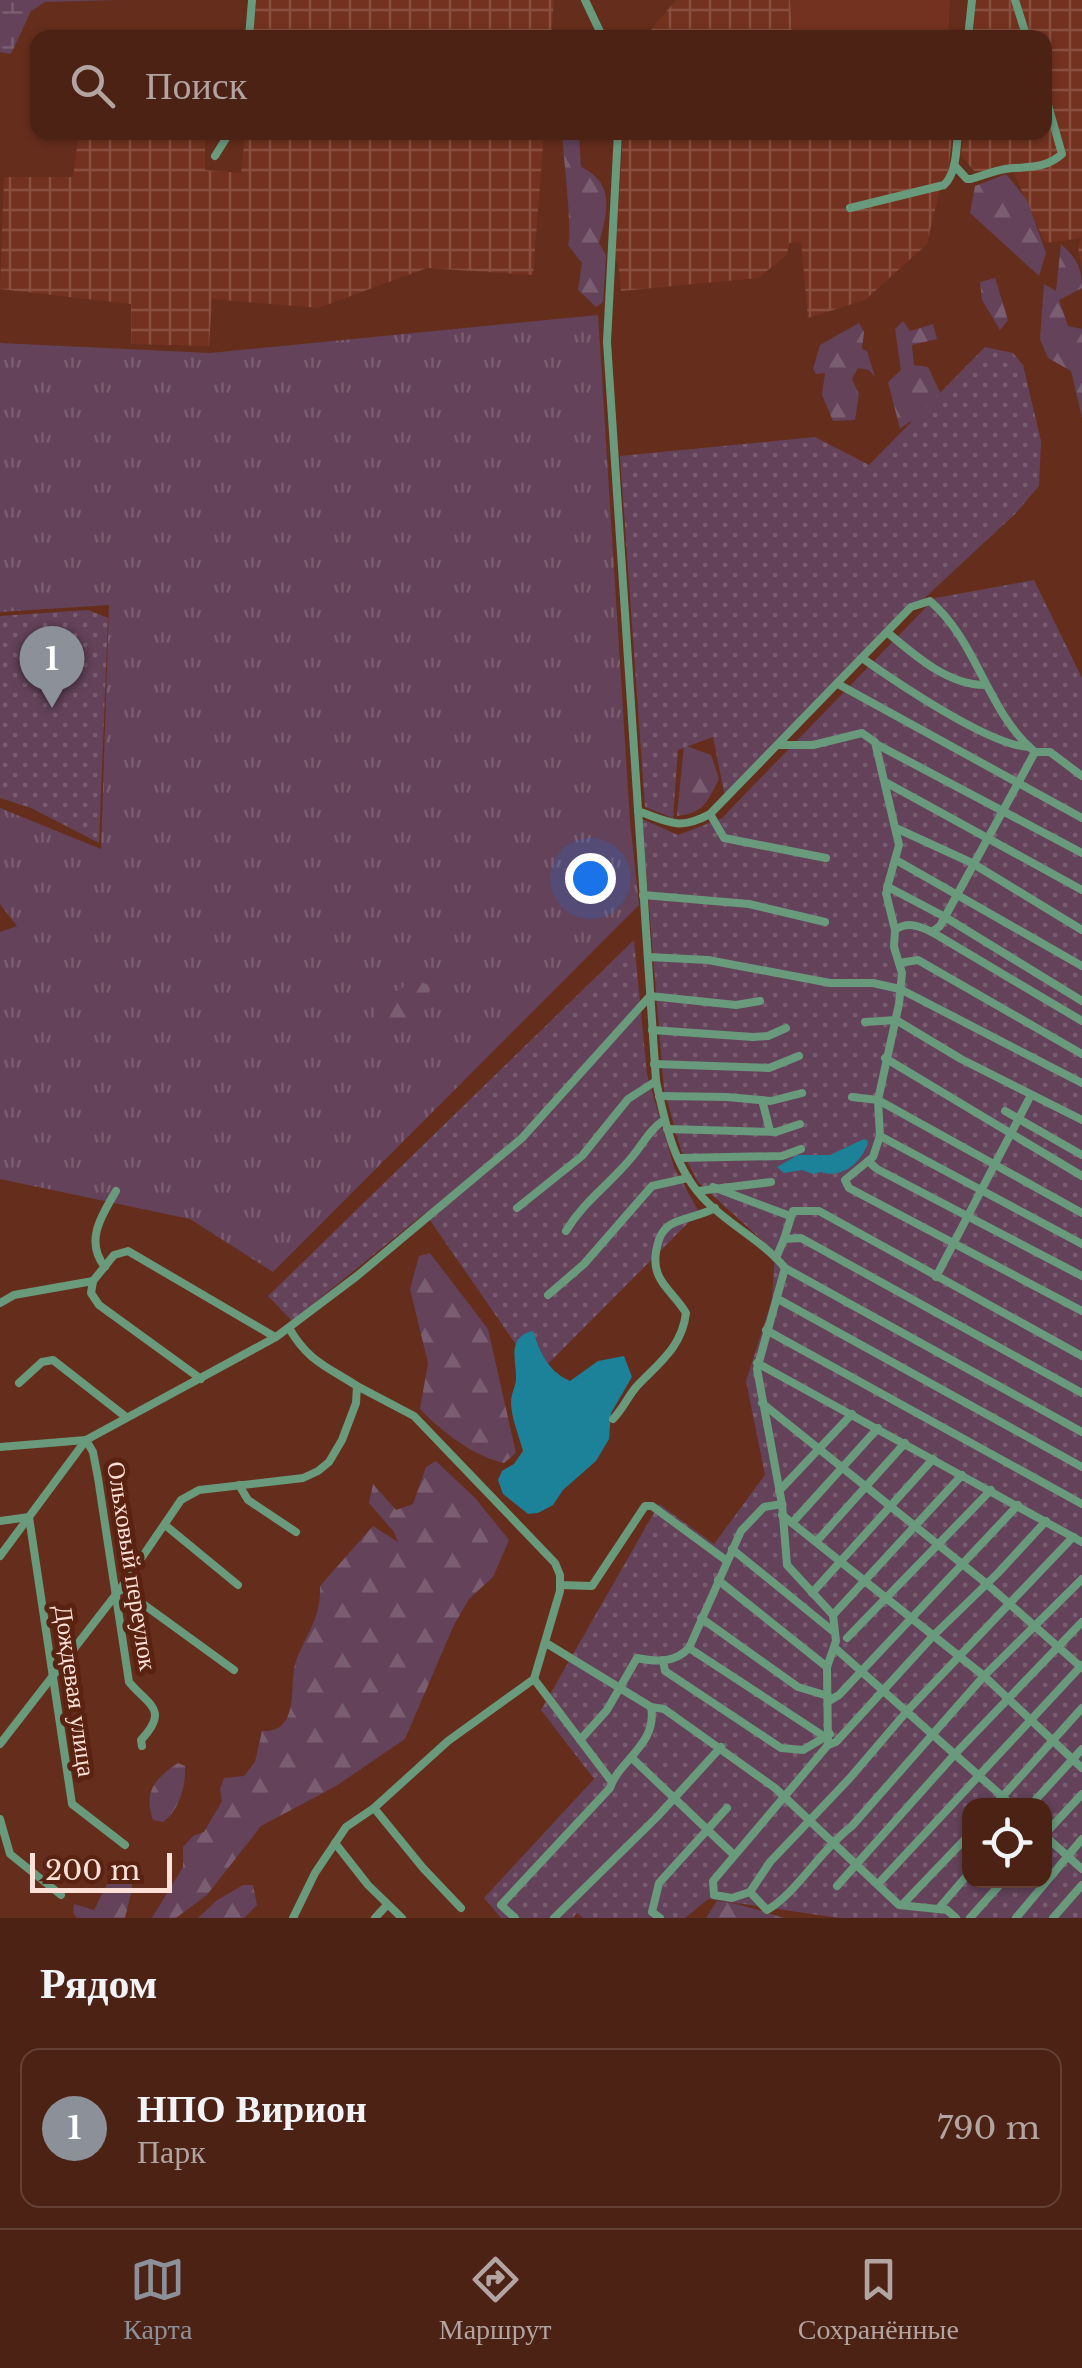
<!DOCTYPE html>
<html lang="ru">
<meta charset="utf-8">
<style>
body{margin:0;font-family:"Libre Baskerville",serif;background:#532a1e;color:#f1f3f6}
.controls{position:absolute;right:30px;bottom:30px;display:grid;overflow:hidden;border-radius:20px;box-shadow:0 2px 8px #0004}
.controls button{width:90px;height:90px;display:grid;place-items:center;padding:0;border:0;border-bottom:2px solid #633f34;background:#4c2215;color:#f1f3f6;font:50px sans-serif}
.scale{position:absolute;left:30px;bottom:25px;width:142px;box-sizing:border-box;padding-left:10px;border:5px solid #fde0d7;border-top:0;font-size:28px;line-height:35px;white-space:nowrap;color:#fde0d7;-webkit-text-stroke:8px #592211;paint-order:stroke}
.you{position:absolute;left:590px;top:878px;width:35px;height:35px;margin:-25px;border:8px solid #fff;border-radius:50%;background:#1a73e8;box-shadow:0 0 0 15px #1a73e833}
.badge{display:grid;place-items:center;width:65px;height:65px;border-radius:50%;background:#8c9099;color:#fff;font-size:32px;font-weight:700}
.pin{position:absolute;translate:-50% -82px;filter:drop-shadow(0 2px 5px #0008)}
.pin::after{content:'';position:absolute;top:52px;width:35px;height:30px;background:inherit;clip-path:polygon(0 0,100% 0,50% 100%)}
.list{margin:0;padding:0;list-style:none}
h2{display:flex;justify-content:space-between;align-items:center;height:130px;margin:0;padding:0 40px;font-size:42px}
h2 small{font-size:32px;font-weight:400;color:#b2a4a0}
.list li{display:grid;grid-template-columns:65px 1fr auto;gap:30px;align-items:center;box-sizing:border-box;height:160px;margin:0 20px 20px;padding:0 20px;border:2px solid #633f34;border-radius:20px}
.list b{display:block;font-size:38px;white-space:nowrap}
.list p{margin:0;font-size:32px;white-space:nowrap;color:#b2a4a0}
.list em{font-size:32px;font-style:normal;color:#b2a4a0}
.icon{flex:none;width:55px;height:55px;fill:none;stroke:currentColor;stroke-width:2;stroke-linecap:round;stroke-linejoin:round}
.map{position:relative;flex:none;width:1082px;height:1918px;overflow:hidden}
.search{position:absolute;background:#4c2215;box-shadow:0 2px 8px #0004;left:30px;right:30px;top:30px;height:110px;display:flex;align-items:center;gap:25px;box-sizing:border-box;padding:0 35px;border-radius:20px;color:#b2a4a0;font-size:38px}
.sheet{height:310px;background:#4c2215}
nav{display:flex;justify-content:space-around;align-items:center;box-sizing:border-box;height:140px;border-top:2px solid #633f34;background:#4c2215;font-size:28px;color:#b2a4a0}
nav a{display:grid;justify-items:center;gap:5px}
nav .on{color:#8c9099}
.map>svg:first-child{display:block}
</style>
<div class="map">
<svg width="1082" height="1918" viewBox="0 0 1082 1918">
<defs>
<pattern id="industrial-grid" width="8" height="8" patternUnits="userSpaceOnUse" patternTransform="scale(2.5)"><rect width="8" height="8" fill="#73321f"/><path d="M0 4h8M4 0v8" fill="none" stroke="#884f3f"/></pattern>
<pattern id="grass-tufts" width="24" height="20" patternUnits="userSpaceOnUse" patternTransform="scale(2.5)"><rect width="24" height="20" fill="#63425a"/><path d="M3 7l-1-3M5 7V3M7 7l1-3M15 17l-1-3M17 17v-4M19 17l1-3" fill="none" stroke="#7a5d71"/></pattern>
<pattern id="forest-firs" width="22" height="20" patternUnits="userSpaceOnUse" patternTransform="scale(2.5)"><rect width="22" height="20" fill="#63425a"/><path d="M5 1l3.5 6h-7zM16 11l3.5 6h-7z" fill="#7a5d71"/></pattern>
<pattern id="wetland-marsh" width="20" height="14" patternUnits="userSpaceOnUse" patternTransform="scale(2.5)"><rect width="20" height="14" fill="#63425a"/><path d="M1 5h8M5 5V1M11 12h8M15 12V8" fill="none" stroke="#7a5d71"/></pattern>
<pattern id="park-dots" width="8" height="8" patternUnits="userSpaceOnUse" patternTransform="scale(2.5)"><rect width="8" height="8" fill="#63425a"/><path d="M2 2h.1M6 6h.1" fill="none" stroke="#7a5d71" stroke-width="1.8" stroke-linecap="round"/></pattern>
</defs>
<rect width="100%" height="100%" fill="#652d1c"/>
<polygon fill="#73321f" points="790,0 950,0 948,37 806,38 792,35"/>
<g fill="url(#industrial-grid)">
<polygon points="256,0 554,0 551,37 253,38"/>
<polygon points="676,0 790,0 792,34 806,37 645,37"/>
<polygon points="975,0 1082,0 1082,268 1078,248 1082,238 1045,243 1013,171 974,171 961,155 964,133 1044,132 1044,38 973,37"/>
<polygon points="79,133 205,133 205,170 241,173 245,133 544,133 533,275 427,268 318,308 212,299 209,346 131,344 131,304 0,289 4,177 73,177"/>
<polygon points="623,133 953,133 948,171 941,184 927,244 865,300 808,318 801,242 789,243 787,255 758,278 621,291 618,262 615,262"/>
</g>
<polygon fill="url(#grass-tufts)" points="598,315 630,821 639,905 273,1272 190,1219 0,1179 0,932 17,926 0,904 0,808 101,849 109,605 0,612 0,343 210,353"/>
<g fill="url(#forest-firs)">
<path d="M 562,133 L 579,134 L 581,167 C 615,183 608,211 599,243 L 606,255 L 603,302 L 596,307 L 578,290 L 582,263 L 568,245 C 573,236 563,151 562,133 Z"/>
<polygon points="1006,174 1027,200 1046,253 1039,276 970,213 975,186"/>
<path d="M 1061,244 C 1076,258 1082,267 1082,288 L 1059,300 L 1068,326 L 1082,329 L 1082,418 L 1071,371 L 1048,358 L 1040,339 L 1044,284 L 1056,291 Z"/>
<polygon points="995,278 1008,320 1000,330 982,300 980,282"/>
<polygon points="903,321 910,331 933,324 937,339 912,345 914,365 928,367 945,403 921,421 909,422 900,429 888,382 901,370 895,329"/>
<polygon points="859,323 864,332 862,349 867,351 875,377 869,370 858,368 852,379 859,394 855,420 833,421 822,395 825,373 816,374 813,369 820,345"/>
<path d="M 684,745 L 711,755 L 719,779 C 707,802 704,813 677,816 Z"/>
<path d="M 415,981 L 427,984 L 430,989 C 427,1005 412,1017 405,1032 L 374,1033 L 371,1025 L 383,998 Z"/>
<path d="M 430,1253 L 488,1329 L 516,1453 L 504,1463 C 473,1456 442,1432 420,1409 L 428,1363 L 410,1289 L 419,1256 Z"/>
<path d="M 436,1461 L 476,1499 L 509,1540 L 493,1577 L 469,1599 L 454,1625 L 405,1739 L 336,1786 L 261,1826 L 207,1895 L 184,1912 L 176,1918 L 152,1918 L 183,1867 L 183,1847 L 193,1836 L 204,1832 L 222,1801 L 220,1789 L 224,1778 L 244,1776 L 255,1762 L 262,1731 C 302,1733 288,1683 296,1661 C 307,1631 321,1620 320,1586 L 373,1526 L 398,1542 L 394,1532 L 369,1503 L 373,1484 L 396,1510 L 413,1504 L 426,1467 Z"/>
<path d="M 178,1763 L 185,1766 C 186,1787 179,1810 163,1822 L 153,1820 C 143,1791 155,1779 178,1763 Z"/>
<polygon points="121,1866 132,1874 132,1889 125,1918 77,1918 73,1912 74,1904 94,1910 110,1878"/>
<polygon points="243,1885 253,1885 257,1905 244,1918 198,1918 216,1901"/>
<path d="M 717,1901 C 740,1903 763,1912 784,1918 L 706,1918 Z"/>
</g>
<polygon fill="url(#wetland-marsh)" points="0,0 117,0 45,2 31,11 11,54 0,52"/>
<g fill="url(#park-dots)" fill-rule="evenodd">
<polygon points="985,347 1013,353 1023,365 1041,441 1039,486 1016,513 931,592 725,797 713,737 678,750 673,818 645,807 620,456 815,437 869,465"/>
<path d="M 1034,580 L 1082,678 L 1082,1918 L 839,1918 L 708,1899 L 685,1918 L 583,1918 L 577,1913 L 573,1918 L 501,1918 L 484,1898 L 594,1779 L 541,1710 L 659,1504 L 714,1544 L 765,1475 L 746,1381 L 772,1300 L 775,1252 L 698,1182 L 681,1150 L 664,1090 L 642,819 L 678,835 L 722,818 L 935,598 ZM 970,1806 L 1044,1806 L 1044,1880 L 970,1880 Z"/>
<polygon points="88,610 108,618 99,843 31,808 0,798 0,616"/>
<polygon points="634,940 647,1074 674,1167 699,1212 537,1375 425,1213 292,1321 268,1296"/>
</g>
<g fill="#1b8299">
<path d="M 864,1139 L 868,1141 C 864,1161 841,1180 821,1172 L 813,1174 L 802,1170 L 784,1173 L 777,1167 L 798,1155 L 830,1155 Z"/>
<path d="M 533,1331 C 540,1353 548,1371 570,1381 L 598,1361 L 624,1356 L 632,1377 L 611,1413 L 609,1439 L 596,1461 L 563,1490 L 553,1505 L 538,1513 L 528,1514 L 503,1494 L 498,1480 L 502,1471 L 514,1464 L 523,1451 C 519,1436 511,1417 511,1402 C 511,1394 516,1386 516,1378 C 516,1358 507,1337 533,1331 Z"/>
</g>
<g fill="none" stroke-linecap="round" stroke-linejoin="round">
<g stroke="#699a7c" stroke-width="8">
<polyline points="585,0 603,38"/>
<polyline points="1015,0 1027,38"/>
<polyline points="249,38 252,0"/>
<polyline points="968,38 972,0"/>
<path d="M 618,132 L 607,342 L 656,1081 C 665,1124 675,1171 707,1202 C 731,1226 764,1242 785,1268 L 757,1369 L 782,1504 L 787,1565 L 833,1615 L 836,1641 L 827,1667 L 828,1745"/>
<polyline points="215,156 230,132"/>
<path d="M 954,165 L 967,179 L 971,179 C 982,176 993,171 1005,169 C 1027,166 1044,170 1062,154 L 1044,91"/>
<path d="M 850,208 L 944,185 C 957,172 956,150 958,132"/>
<path d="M 887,632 C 914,655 948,685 985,685"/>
<path d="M 862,658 C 896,682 990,746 1029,747"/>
<polyline points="838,684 1082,818"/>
<polyline points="876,744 1082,853"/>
<polyline points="780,745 813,745 862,733 875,742 899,845 887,888"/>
<path d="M 1035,752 L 940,926 L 932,932 C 919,926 908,921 895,930 L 894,947 L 902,973 L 899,1004 L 878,1100 L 880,1136 L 873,1157 L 845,1180 L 849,1188 L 1082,1311"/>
<polyline points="887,783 1082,890"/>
<path d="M 638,811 C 669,822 679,831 710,814 L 911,607 L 930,601 C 978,642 987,712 1035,752 L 1050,752 L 1082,776"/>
<polyline points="710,814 724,838 826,858"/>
<polyline points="898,829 972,863 1082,930"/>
<polyline points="896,860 1082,966"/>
<polyline points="643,895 749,904 825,922"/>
<polyline points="895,930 886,893 890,888 945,917 1082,1001"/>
<polyline points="932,932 1082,1021"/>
<polyline points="648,957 708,960 830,983 873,983 900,989 1082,1083"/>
<polyline points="899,963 918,960 1082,1054"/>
<polyline points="650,996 736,1005 760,1001"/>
<polyline points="865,1022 896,1020 961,1059 1082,1120"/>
<polyline points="652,1030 753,1037 768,1036 786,1028"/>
<polyline points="885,1058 1082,1176"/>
<polyline points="654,1064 769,1068 799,1056"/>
<polyline points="659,1096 727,1097 771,1101 802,1093"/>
<polyline points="852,1097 878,1100 1082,1213"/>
<polyline points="762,1100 770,1131"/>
<polyline points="1005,1111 1082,1155"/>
<polyline points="667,1129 776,1132 800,1124"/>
<polyline points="880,1136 1082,1244"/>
<polyline points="679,1158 782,1156 801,1149"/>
<polyline points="868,1161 877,1169 1082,1276"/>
<polyline points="713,1187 790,1216"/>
<polyline points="698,1191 771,1182"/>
<polyline points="517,1208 582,1156 628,1099 656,1081"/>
<path d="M 566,1231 C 584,1201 610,1184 632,1157 C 643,1144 649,1130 664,1120"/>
<polyline points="784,1239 793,1211 819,1211 1082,1356"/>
<polyline points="776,1258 784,1239 801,1238 1082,1393"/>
<path d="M 105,1267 C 84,1241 102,1215 116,1191"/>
<polyline points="785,1268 1082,1432"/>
<polyline points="936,1277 1031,1095"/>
<polyline points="93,1281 91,1293 99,1305 201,1379"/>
<polyline points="548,1295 584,1264 652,1186 688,1178"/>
<polyline points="778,1299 1082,1467"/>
<polyline points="0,1303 14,1295 93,1281 114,1255 128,1251 275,1337"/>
<polyline points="766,1330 1082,1504"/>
<polyline points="757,1363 1082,1542"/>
<polyline points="19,1383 42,1362 53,1360 126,1417"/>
<polyline points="762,1403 987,1584 1082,1668"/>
<path d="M 613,1419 C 623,1409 628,1396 637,1386 C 659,1363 682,1347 686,1313 C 673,1291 651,1281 656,1252 C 658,1241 660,1232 670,1225 C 680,1218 701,1216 715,1208"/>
<path d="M 86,1440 L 93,1452 L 98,1478 L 129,1682 C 148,1705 170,1709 141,1740 L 142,1746"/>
<polyline points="0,1447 86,1440"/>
<polyline points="239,1485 248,1500 296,1532"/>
<polyline points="779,1491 852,1414"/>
<polyline points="782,1515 984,1676 1082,1768"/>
<polyline points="0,1521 29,1517 72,1804 125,1845"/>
<polyline points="792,1523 878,1428"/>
<polyline points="165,1525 238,1585"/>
<path d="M 1073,1537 L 908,1710 L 849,1779 L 770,1862 L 750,1892 L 767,1910 C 795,1895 821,1849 852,1826 L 984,1676 L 1082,1579"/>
<polyline points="816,1542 905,1443"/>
<polyline points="732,1549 834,1632"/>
<polyline points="0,1556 86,1440 276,1337 357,1276 522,1138 650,996"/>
<polyline points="718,1580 827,1667"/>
<polyline points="560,1585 592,1586 645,1506 652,1506 727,1561"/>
<polyline points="121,1588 234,1670"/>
<polyline points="812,1593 933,1459"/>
<polyline points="833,1615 962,1475"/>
<polyline points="701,1618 798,1687 828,1696"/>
<polyline points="847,1638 991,1490"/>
<polyline points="689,1648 825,1737"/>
<polyline points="835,1648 1013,1806"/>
<polyline points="663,1660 665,1671 781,1748 803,1750 830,1734"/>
<polyline points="534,1679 612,1782"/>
<polyline points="829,1701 839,1695 1018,1505"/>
<polyline points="651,1707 664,1709 775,1788 899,1905 947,1910 956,1918"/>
<path d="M 580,1740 L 607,1710 L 637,1658 C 656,1662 675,1663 689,1648 L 741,1531 L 764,1507 L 782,1504"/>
<path d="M 0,1744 L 121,1588 L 181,1500 L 199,1490 L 303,1478 L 318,1471 L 329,1462 L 342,1440 L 356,1403 L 357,1386 C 326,1366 308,1361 289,1328"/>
<polyline points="633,1759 734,1855"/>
<polyline points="1082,1794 1044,1835 1082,1869"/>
<polyline points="994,1806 1082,1708"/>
<polyline points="1030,1806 1082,1749"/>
<polyline points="374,1808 423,1868 461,1908"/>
<polyline points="0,1819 10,1854 61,1895"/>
<polyline points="335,1843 368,1885 402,1918"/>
<polyline points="878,1884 1082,1665"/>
<polyline points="837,1886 955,1754 1082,1622"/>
<polyline points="750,1892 732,1898 714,1895 713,1881 828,1745 836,1742 933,1636 998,1573 1046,1521"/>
<polyline points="902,1905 970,1834"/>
<polyline points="939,1908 970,1872"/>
<polyline points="293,1918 315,1873 346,1827 374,1808 448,1741 534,1679 560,1591 560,1575 555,1563 414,1416 357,1386"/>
<polyline points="375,1918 387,1905"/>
<path d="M 515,1918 L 501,1905 L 610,1788 C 619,1760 658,1744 651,1707 L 546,1643"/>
<polyline points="554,1918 657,1817 721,1747"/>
<polyline points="660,1918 652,1912 659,1883 727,1808"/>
<polyline points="970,1918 1004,1880"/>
<polyline points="1016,1918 1082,1839"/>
<polyline points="1053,1918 1082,1885"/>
</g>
</g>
<g text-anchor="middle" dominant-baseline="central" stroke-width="10" stroke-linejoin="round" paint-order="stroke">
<g font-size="25" fill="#fde0d7" stroke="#592211">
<text transform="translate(132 1566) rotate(81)">Ольховый переулок</text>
<text transform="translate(75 1691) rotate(82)">Дождевая улица</text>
</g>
</g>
</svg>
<div class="controls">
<button><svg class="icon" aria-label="locate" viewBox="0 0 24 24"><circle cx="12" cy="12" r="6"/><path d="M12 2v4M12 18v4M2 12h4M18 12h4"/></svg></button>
</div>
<div class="scale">200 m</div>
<div class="you"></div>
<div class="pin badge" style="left:52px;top:708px">1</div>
<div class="search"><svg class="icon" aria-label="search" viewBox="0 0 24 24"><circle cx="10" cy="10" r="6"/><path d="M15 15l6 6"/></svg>Поиск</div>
</div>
<section class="sheet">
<h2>Рядом<small></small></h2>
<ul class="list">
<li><span class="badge">1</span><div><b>НПО Вирион</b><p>Парк</p></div><em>790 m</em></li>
</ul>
</section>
<nav>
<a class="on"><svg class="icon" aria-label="map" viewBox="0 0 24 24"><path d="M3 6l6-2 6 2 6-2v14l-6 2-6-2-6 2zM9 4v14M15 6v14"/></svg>Карта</a>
<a><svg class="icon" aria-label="directions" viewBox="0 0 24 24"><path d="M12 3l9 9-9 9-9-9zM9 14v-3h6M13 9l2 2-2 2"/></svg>Маршрут</a>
<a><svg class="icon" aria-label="saved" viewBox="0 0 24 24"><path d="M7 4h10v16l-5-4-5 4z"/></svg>Сохранённые</a>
</nav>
